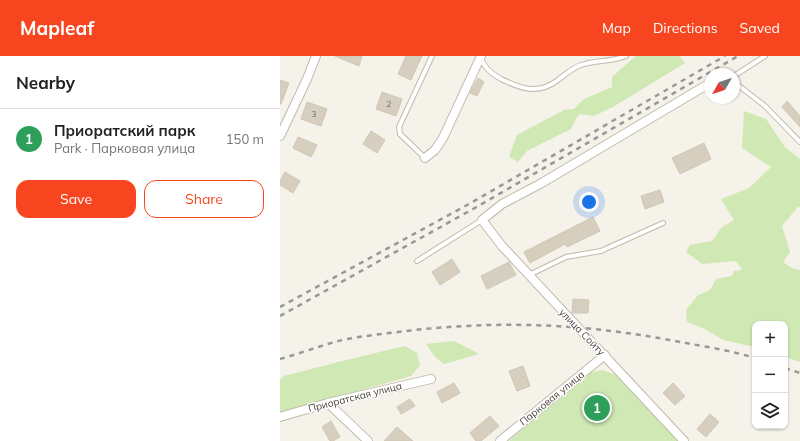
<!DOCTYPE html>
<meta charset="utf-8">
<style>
body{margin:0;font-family:Mulish,sans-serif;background:#f2f2f2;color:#222}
.controls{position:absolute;right:12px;bottom:12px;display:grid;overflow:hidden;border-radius:8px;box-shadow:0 1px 3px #0004}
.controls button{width:36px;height:36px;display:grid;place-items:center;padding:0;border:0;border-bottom:1px solid #e0e0e0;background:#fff;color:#222;font:20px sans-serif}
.compass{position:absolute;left:424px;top:12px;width:36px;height:36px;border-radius:50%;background:#fff;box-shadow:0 1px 3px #0004;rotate:230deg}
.you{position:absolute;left:309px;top:146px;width:14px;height:14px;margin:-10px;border:3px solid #fff;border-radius:50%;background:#1a73e8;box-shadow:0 0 0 6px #1a73e833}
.badge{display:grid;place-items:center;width:26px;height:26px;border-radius:50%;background:#f7461f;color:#fff;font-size:13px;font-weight:700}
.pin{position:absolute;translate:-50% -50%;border:2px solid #fff;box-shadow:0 1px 4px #0006}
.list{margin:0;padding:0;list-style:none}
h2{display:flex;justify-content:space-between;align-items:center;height:52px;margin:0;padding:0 16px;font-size:17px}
h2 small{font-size:13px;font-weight:400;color:#767676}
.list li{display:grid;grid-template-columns:26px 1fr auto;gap:12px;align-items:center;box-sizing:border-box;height:60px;padding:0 16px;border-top:1px solid #e0e0e0}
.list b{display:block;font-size:15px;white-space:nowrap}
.list p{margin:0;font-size:13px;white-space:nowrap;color:#767676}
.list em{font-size:13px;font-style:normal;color:#767676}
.actions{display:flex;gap:8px;padding:12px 16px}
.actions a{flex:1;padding:9px 0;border:1px solid #f7461f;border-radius:12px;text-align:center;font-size:14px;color:#f7461f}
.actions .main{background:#f7461f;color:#fff}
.icon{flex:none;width:22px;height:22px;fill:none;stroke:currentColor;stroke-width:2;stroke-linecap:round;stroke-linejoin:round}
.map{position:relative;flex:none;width:520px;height:385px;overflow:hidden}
header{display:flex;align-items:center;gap:24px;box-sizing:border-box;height:56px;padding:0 20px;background:#f7461f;color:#fff}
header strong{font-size:19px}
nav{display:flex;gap:22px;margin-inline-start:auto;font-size:14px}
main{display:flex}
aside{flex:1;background:#fff}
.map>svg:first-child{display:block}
</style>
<header>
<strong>Mapleaf</strong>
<nav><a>Map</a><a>Directions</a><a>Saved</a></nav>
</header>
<main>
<aside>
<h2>Nearby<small></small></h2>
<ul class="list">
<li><span class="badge" style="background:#2e9e5b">1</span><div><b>Приоратский парк</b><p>Park · Парковая улица</p></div><em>150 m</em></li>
</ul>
<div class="actions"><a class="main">Save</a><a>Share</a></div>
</aside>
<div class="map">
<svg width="520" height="385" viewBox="0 0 520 385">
<rect width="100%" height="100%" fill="#f5f2ea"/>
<g fill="#cfe8b4">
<polygon points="356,0 399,0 405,7 333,51 314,60 300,58 297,61 291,73 247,95 238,106 229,101 237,79 284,54 294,53 304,43 332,31 332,21"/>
<polygon points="464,55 486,63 505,91 520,103 520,151 518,151 502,170 510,196 503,206 514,213 520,214 520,306 505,301 505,268 475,268 475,291 443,284 425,273 407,266 406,254 418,239 430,234 436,223 452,220 454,215 462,214 456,205 422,208 406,196 410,189 432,185 442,171 454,164 441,143 469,132 491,111 462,92"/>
<polygon points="174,285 199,298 164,308 155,301 146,288"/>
<polygon points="125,290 137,297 140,309 131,320 0,357 0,324 4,320 62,305"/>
<polygon points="323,314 336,319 398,385 229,385 309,317"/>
</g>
<g fill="#d6cebf" stroke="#d1c6b3">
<polygon points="55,0 82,0 79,10"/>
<polygon points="126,0 142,0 131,24 118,18"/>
<polygon points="198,22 204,26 197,40 190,37"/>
<polygon points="0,24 9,27 1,48 0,48"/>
<polygon points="102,36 122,43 116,60 96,53"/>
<polygon points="507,45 520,60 520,71 502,51"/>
<polygon points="27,46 47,53 41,70 21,63"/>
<polygon points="91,75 105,84 97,97 83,88"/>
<polygon points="18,81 37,89 31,101 13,92"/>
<polygon points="424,87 431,103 400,118 392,102"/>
<polygon points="5,116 20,125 13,137 0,129 0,125"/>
<polygon points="380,134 384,146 365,153 361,140"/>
<polygon points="313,161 320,175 287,191 285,188 250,207 244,196"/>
<polygon points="172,203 180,216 160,229 152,216"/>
<polygon points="229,206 236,219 207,233 201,220"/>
<polygon points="293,243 309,244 308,257 292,257"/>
<polygon points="243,310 250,330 237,335 229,315"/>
<polygon points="174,327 180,337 162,347 157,336"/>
<polygon points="393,327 405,340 395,349 383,337"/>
<polygon points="130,343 135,350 121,358 117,351"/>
<polygon points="430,358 439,366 426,381 417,373"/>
<polygon points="210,360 219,370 201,385 196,385 190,377"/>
<polygon points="51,365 60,381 53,385 50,385 42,371"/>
<polygon points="117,371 133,385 104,385"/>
</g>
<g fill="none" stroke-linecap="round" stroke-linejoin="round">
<defs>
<g id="service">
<path d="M 201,1 C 203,11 212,18 221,23 C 242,33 258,39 278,24 C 286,18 292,12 301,9 C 316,4 331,6 346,0"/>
<polyline points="454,20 485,0"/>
<polyline points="454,26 485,50 520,86"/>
<polyline points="145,102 120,78 119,71 152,0"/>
<polyline points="137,205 202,164"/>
<polyline points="249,219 286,201 321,195 383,167"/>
</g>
<g id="minor">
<polyline points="0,80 27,23 36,0"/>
<polyline points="145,102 155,94 163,82 201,0"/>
<polyline points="48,347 88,385"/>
<polyline points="0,361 48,347 151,323"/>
<polyline points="220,385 325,299"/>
<polyline points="404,385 222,190 202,164 222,148 260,128 430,27"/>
</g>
</defs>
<use href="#service" stroke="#c0baac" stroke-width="6"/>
<use href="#minor" stroke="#c0baac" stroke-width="10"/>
<use href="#service" stroke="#fff" stroke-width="4"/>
<use href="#minor" stroke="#fff" stroke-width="8"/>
<g stroke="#989898" stroke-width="2.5" stroke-dasharray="5 5" stroke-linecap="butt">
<polyline points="0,251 189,148 445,0"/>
<polyline points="0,260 193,153 458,0"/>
<path d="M 0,303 C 22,297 44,288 67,283 C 84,280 101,278 118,276 C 213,264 301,267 395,285 C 421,290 449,294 475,302"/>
<polyline points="505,312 520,317"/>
</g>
</g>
<g text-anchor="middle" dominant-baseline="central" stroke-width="3" stroke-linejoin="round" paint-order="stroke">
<g font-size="8" fill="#6c665a">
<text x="109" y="48">2</text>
<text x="34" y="58">3</text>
</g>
<g font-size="10" fill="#494338" stroke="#fff">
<text transform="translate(302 276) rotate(46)">улица Сойту</text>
<text transform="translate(75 341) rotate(-14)">Приоратская улица</text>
<text transform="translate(272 342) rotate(-39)">Парковая улица</text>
</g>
</g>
</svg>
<div class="controls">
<button>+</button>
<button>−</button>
<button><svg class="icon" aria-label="layers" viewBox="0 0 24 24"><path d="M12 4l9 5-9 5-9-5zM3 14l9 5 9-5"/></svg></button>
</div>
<svg class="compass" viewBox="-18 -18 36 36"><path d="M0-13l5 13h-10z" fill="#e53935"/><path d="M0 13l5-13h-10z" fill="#767676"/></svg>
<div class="you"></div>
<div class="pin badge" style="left:317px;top:352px;background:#2e9e5b">1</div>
</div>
</main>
